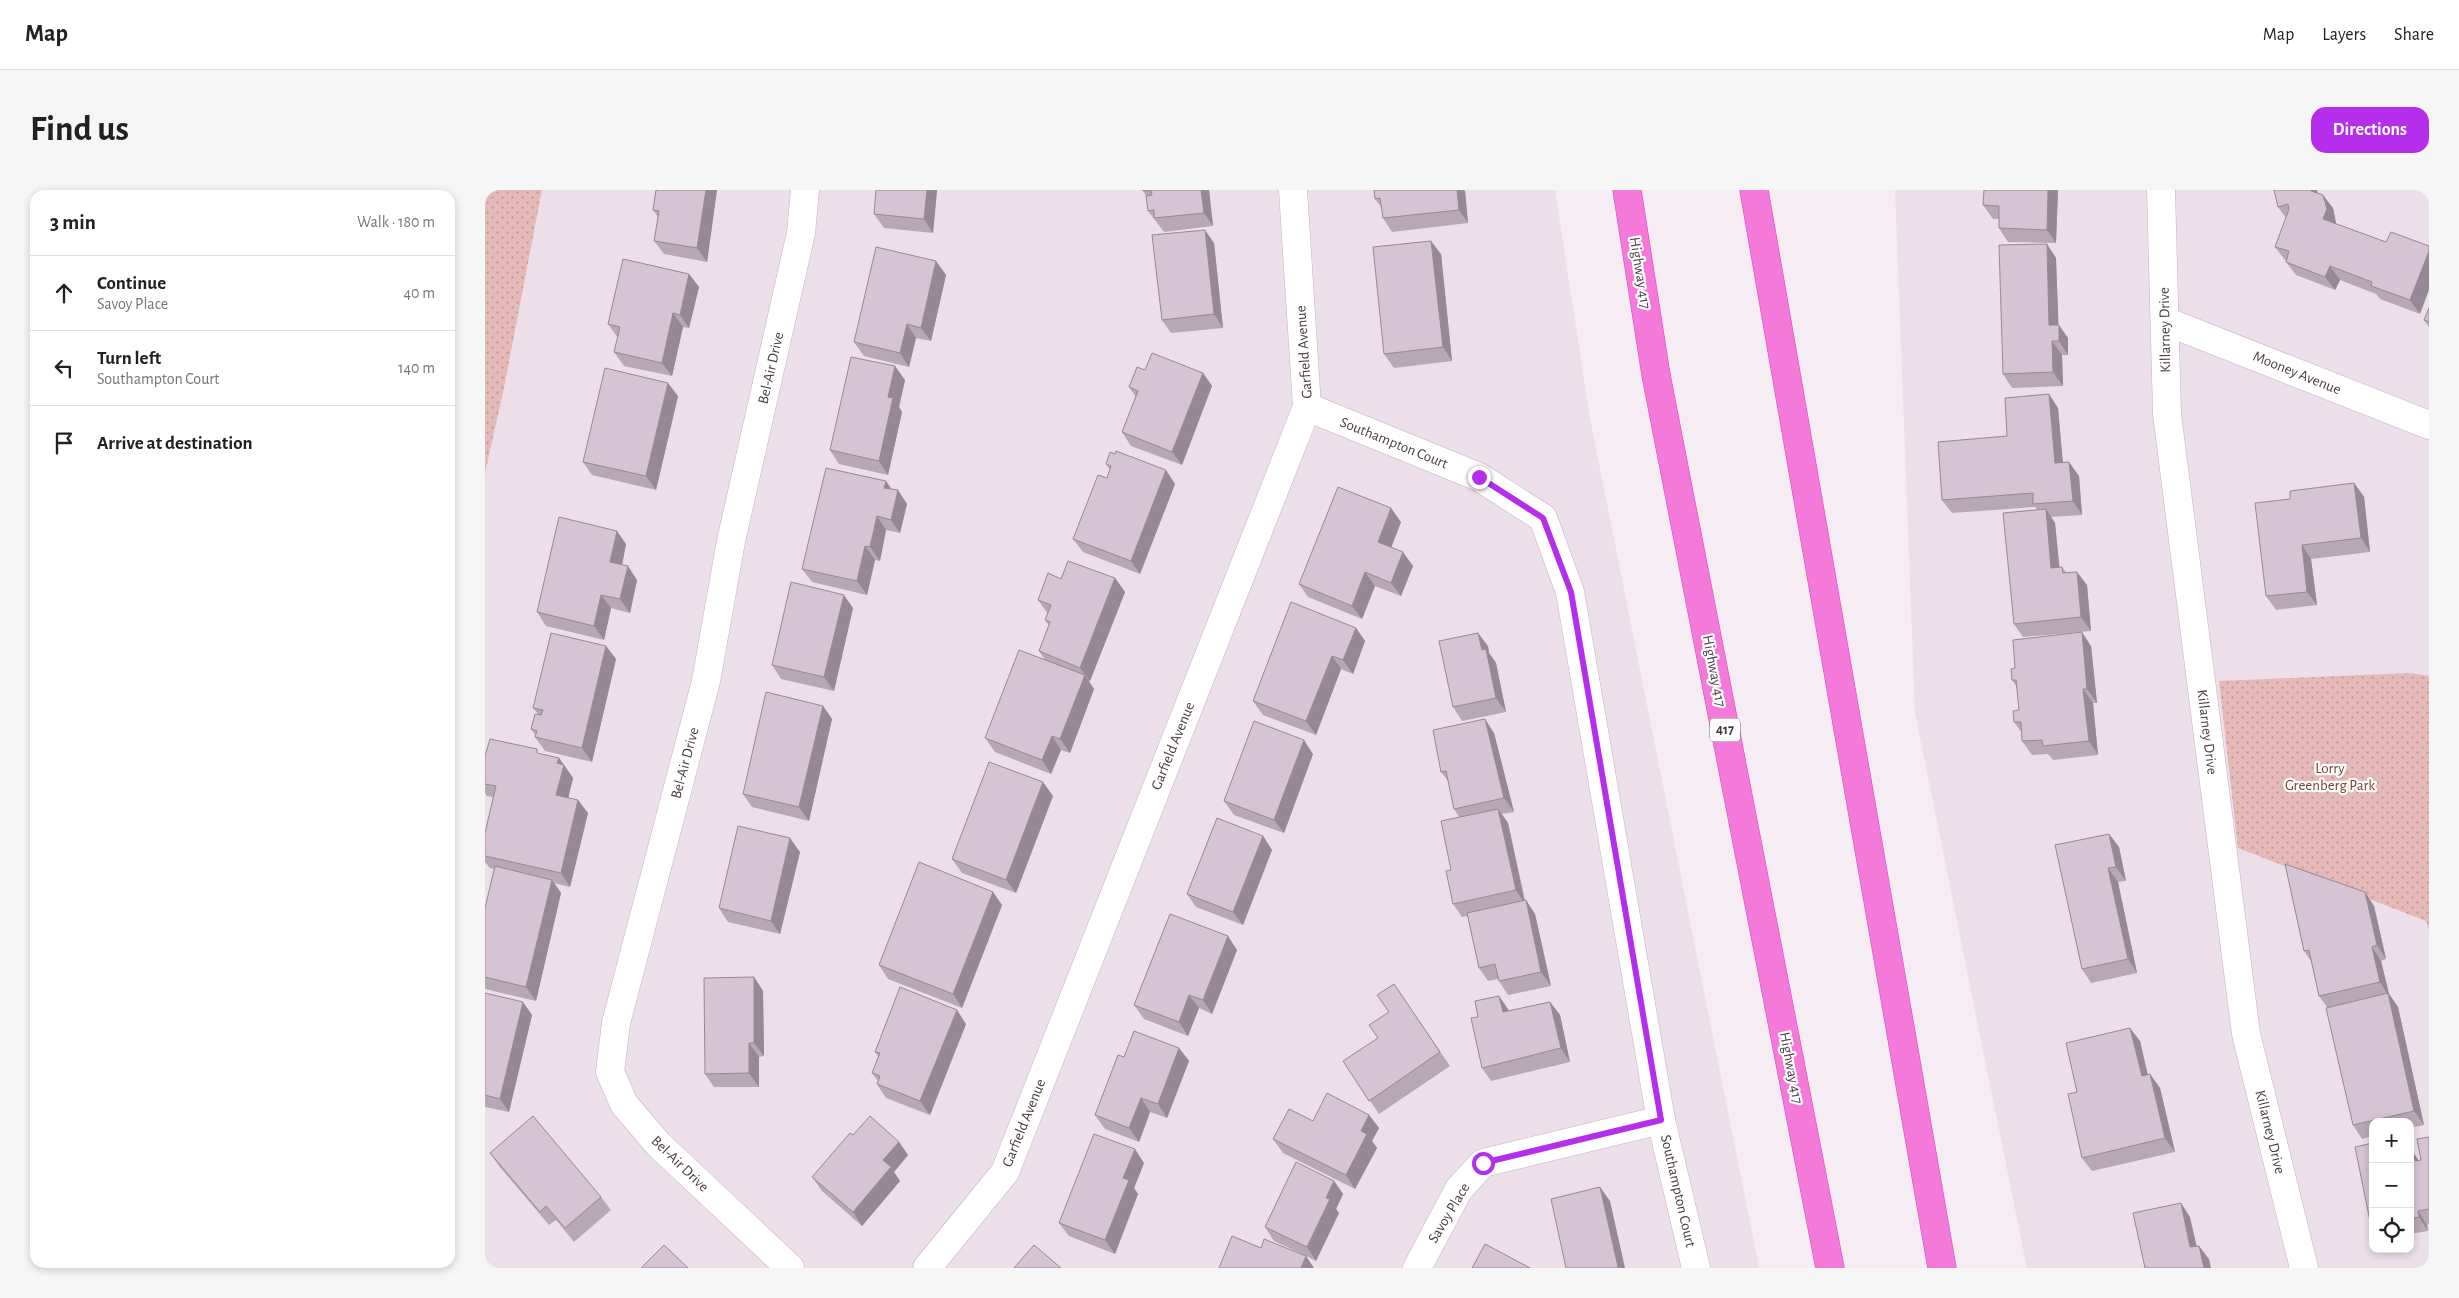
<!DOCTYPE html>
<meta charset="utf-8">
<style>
body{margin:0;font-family:"Alegreya Sans",sans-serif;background:#f6f6f6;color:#202124}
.controls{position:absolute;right:15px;bottom:15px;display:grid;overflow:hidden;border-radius:10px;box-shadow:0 2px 8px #0003}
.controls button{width:45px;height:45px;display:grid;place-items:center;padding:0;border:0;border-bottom:1px solid #e0e0e0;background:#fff;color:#202124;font:25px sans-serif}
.stop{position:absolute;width:15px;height:15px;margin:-11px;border:4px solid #b42eeb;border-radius:50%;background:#fff}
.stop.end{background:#b42eeb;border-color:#fff;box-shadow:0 1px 5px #0008}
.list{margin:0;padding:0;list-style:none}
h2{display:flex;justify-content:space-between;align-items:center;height:65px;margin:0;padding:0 20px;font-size:21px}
h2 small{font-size:16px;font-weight:400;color:#757577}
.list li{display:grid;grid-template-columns:32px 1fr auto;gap:15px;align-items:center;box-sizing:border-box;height:75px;padding:0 20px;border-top:1px solid #e0e0e0}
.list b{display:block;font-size:19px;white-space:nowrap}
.list p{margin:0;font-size:16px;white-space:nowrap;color:#757577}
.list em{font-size:16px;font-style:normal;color:#757577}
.icon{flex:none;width:28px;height:28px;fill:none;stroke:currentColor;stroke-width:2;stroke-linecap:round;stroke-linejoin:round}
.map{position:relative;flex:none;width:1944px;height:1078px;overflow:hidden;border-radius:15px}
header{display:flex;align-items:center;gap:30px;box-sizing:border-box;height:70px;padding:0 25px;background:#fff;border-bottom:1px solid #e0e0e0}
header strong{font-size:24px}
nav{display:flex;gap:28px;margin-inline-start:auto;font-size:18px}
.intro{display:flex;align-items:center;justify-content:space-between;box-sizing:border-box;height:120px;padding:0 30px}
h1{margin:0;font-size:35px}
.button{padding:12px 22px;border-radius:15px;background:#b42eeb;color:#fff;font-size:18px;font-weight:700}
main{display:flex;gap:30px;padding:0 30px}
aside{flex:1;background:#fff;border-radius:15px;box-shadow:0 2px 8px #0003}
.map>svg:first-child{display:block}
</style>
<header>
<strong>Map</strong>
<nav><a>Map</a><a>Layers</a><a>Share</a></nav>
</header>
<div class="intro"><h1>Find us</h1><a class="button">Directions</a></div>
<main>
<aside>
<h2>3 min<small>Walk · 180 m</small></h2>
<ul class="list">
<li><svg class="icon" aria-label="ahead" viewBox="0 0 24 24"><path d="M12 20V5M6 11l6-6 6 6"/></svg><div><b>Continue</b><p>Savoy Place</p></div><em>40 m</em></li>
<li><svg class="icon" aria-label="left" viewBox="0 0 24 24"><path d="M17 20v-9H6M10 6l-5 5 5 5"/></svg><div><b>Turn left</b><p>Southampton Court</p></div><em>140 m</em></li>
<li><svg class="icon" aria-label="arrive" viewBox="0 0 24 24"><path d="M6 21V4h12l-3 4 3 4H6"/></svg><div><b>Arrive at destination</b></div></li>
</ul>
</aside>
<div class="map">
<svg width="1944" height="1078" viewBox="0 0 1944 1078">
<defs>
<pattern id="grass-dots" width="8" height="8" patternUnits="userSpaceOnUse" patternTransform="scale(1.25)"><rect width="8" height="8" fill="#e6b9b9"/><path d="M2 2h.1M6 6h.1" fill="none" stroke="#bc9798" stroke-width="1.8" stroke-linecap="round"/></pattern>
</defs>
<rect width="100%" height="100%" fill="#f5edf3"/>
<g fill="#eddfe9" fill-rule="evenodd">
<polygon points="57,0 1070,0 1105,228 1274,1078 0,1078 0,283 18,203"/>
<path d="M 1410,0 L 1944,0 L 1944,1078 L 1542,1078 L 1430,523 ZM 1888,932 L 1925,932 L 1925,1059 L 1888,1059 Z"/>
</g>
<g fill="url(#grass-dots)">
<polygon points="0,0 57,0 18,203 0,283"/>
<polygon points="1925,483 1944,486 1944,740 1941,731 1753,658 1734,491"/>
</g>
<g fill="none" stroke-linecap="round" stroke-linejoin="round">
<defs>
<g id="minor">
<polyline points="1676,0 1682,224 1761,844 1819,1078"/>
<polyline points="1680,131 1944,235"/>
<polyline points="822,217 994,287 1058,328 1085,402 1176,930 1211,1078"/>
<polyline points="305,1078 173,954 139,914 125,882 131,833 221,491 246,351 316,43 320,0"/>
<polyline points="442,1078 520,982 822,217 808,0"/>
<polyline points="932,1078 974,999 998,973 1176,930"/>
</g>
<g id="highway">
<polyline points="1142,0 1171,185 1345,1078"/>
<polyline points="1269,0 1457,1078"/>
</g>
</defs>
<use href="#minor" stroke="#c3b2c0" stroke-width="29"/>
<use href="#highway" stroke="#d348b9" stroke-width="29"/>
<use href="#minor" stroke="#fff" stroke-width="28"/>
<use href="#highway" stroke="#f479d8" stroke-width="28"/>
</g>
<g fill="#b8a8b5">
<polygon points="171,0 232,0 222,72 179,64 169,51 173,27 168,20"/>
<polygon points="452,0 448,43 399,38 389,24"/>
<polygon points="658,0 724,0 728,36 679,42 663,21 661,6"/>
<polygon points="889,0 980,1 983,33 907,42 898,28 897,18 890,9"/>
<polygon points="1573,0 1571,53 1523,52 1514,38 1514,29 1508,29 1498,15"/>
<polygon points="1833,3 1848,18 1851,34 1901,52 1935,124 1895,109 1891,104 1855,90 1850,100 1811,85 1801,72 1801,71 1800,70 1790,57 1801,28 1793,17"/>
<polygon points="729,53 738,138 686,143 677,130"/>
<polygon points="1562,54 1571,68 1573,135 1583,148 1583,165 1577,165 1578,196 1527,198 1518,184"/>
<polygon points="956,64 967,171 909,178 899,164"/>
<polygon points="451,71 461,85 446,151 431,148 424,177 379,166 369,152"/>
<polygon points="204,84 214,97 204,138 198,137 187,186 139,176 129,162 133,148 123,134"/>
<polygon points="1944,118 1944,137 1939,130"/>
<polygon points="660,180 718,183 727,196 697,275 646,256 637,242 651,207 644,197"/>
<polygon points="420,190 414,217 417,222 403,285 354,274 345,260"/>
<polygon points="193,206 171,300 107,285 98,272"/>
<polygon points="1573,218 1578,273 1594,286 1597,325 1566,327 1570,333 1574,377 1577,377 1581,382 1602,395 1606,441 1538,447 1529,434 1553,320 1550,317 1467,323 1457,310 1522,246"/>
<polygon points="621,274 690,294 655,384 598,362 588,349 622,288 625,280"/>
<polygon points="1869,293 1879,307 1885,362 1826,369 1832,415 1791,420 1781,406 1805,309"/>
<polygon points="407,299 422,314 415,343 401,340 395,371 390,370 382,405 327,392 317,379"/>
<polygon points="916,332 906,357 928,376 916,406 890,396 877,429 823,407 814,394"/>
<polygon points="141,354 137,375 152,390 145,423 126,418 119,450 61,436 52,422"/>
<polygon points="630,388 640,402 605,491 603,491 609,499 585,563 576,560 566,584 510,562 500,548 560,470 554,461 564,435 560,430 563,424 553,410 576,389"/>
<polygon points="368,418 349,501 296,489 287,475"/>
<polygon points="871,438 880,451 868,484 856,479 831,545 778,525 768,511"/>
<polygon points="121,456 131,469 107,572 60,561 50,547 51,546 46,539 53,524 48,518"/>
<polygon points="1003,456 1004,463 1011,473 1021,522 977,531 968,517"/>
<polygon points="1606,456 1612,513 1608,513 1613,565 1568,570 1563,564 1547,565 1537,551 1537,543 1529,532 1534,520 1532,497 1527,490"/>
<polygon points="338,516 347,529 324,631 267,617 258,604"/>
<polygon points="1009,543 1029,622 1017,624 1023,633 1040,710 1050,724 1066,796 1023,805 1014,791 1013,789 1003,791 994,778 983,726 977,727 968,714 966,680 974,627 969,619 963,591 956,582"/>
<polygon points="55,564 74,568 88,588 83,607 103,623 85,697 69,693 76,703 51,811 0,799 0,718 9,679 5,678 0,672 0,643 8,607 2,606 0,603 0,566"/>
<polygon points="828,564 799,643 749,625 739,611"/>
<polygon points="568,606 531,703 477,683 467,669"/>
<polygon points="1624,644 1634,657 1641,691 1633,692 1652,783 1606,793 1597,779"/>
<polygon points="778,646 787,660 758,735 711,717 702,704"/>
<polygon points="315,662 295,744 243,732 234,718"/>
<polygon points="517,715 477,818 403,789 394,775"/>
<polygon points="1889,716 1901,769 1896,771 1904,804 1913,817 1939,935 1925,938 1925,932 1888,932 1888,946 1877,949 1868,935 1842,817 1834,806 1826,771 1819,761"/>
<polygon points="752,760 727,824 714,818 703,846 659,829 649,815"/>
<polygon points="269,787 278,801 279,866 274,867 274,897 229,897 220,884"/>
<polygon points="909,794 965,876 894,924 858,871 893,848 904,822"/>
<polygon points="0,803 47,825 24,922 0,917"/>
<polygon points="1065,812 1075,825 1085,872 1006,891 997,878 1023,819 1024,821"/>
<polygon points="481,834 445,925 401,908 392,894 393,891 387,883 393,866 390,862"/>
<polygon points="1655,851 1663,885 1665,884 1675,898 1690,962 1607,981 1597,968 1592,902"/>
<polygon points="694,858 704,871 682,928 665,922 654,952 620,939 610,925 639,867"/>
<polygon points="884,925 894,938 887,951 892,958 870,999 798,963 788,949 828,931"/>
<polygon points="368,945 414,952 423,965 409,982 415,991 377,1036 337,1001 327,987"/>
<polygon points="1944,947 1944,1034 1942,1035 1943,1041 1925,1044 1925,959 1927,961 1928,965 1929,964 1934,971 1936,970"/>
<polygon points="5,963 116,1007 126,1020 89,1052 71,1030 64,1035 14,976"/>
<polygon points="659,973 649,998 653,1004 630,1064 584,1046 574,1033"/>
<polygon points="849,991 858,1004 851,1019 854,1023 831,1071 821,1066 734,1078 776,1058 817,1064 789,1051 780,1037"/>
</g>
<g fill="#968894">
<polygon points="221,0 232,0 222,72 212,58"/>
<polygon points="442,0 452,0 448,43 439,29"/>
<polygon points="716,0 724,0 728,36 719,23"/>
<polygon points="972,0 979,0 980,1 983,33 974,20"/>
<polygon points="1563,0 1573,0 1571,53 1562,40"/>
<polygon points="1826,0 1832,0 1836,15 1826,1"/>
<polygon points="1838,5 1848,18 1851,33 1847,43 1838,29"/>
<polygon points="720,40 729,53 738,138 729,124"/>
<polygon points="946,51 956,64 967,171 958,157"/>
<polygon points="1562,54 1571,68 1574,148 1574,135 1583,148 1583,165 1564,135"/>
<polygon points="1944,61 1944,100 1935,124 1925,110"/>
<polygon points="451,71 461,85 446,151 436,138"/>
<polygon points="1845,76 1855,90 1850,100 1840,87"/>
<polygon points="204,84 214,97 204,138 195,125"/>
<polygon points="188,123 198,137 187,186 177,173"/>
<polygon points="422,134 431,148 424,177 415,163"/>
<polygon points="1567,151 1577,165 1578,196 1568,182"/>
<polygon points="410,176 420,190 414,217 417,222 403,285 394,271 403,207"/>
<polygon points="718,183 727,196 697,275 687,262"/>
<polygon points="183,193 193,206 171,300 161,286"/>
<polygon points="1564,204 1573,218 1579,287 1570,273"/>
<polygon points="1584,272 1594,286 1597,325 1588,311"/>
<polygon points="681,280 690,294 655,384 646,371"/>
<polygon points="401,291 410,304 399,298"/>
<polygon points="1869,293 1879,307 1885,362 1876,348"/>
<polygon points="413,300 422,314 415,343 406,330"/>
<polygon points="906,318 916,332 903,366 893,352"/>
<polygon points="1561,319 1570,333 1576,392 1566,378"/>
<polygon points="392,326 401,340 395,371 385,357"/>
<polygon points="132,341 141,354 135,386 125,372"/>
<polygon points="1817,355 1826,369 1832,415 1822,402"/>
<polygon points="380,356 390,370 382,405 372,391"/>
<polygon points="918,362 928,376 916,406 906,393"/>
<polygon points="143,376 152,390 145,423 135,409"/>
<polygon points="880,382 890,396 877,429 867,416"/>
<polygon points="1592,382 1602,395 1606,441 1596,427"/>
<polygon points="630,388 640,402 605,491 595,478"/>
<polygon points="116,405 126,418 119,450 109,436"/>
<polygon points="359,405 368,418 349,501 339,487"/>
<polygon points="871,438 880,451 868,484 858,470"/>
<polygon points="1597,442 1606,456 1612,513 1602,499"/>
<polygon points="993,443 1003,456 1004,463 1011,473 1021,522 1011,508 997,460"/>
<polygon points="121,456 131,469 107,572 97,558"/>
<polygon points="847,466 856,479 831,545 821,531"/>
<polygon points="600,485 609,499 585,563 575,549"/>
<polygon points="1598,499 1608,513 1613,565 1604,551"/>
<polygon points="338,516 347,529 324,631 314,617"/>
<polygon points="1000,529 1009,543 1029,622 1019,608"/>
<polygon points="567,546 576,560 566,584 557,570"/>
<polygon points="819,550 828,564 799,643 789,630"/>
<polygon points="74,568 88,588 81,618 71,605 72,573"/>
<polygon points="558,592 568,606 531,703 521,690"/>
<polygon points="93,610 103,623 85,697 76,683"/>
<polygon points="1013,619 1023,633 1040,714 1031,700"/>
<polygon points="1624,644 1634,657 1641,691 1631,677"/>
<polygon points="778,646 787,660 758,735 748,722"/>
<polygon points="305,648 315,662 295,744 286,731"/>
<polygon points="1623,678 1633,692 1652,783 1643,769"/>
<polygon points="67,690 76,703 51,811 41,797"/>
<polygon points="508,702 517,715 477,818 468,804"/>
<polygon points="1880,702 1889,716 1901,769 1892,755"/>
<polygon points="1041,710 1050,724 1066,796 1056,782"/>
<polygon points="743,746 752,760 727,824 718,810"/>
<polygon points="1887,757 1896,771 1904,804 1913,817 1939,935 1929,921 1903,805 1895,792"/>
<polygon points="269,787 278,801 279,866 269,853"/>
<polygon points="704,805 714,818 703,846 694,832"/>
<polygon points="1014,806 1023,819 1027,836 1018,822"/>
<polygon points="38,812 47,825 24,922 15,909"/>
<polygon points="1065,812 1075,825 1085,872 1076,858"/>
<polygon points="472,820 481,834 445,925 435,911"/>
<polygon points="1645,838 1655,851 1666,900 1657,886"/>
<polygon points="264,853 274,867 274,897 264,883"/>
<polygon points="694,858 704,871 682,928 673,914"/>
<polygon points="1665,884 1675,898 1690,962 1680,948"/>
<polygon points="656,908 665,922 654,952 644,938"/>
<polygon points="884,925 894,938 887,951 892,958 870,999 861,985 876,941"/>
<polygon points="414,952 423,965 409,982 415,991 377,1036 368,1022 398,970"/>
<polygon points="650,959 659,973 649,998 653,1004 630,1064 620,1050 638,988"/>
<polygon points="1925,959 1927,961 1931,979 1925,971"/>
<polygon points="1929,964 1939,978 1930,971"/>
<polygon points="849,991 858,1004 851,1019 854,1023 831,1071 822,1057 841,1008"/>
<polygon points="1115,997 1125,1011 1140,1078 1133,1078 1133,1077"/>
<polygon points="1696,1013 1705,1027 1715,1071 1705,1057"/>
<polygon points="1933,1021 1942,1035 1943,1041 1934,1027"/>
<polygon points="1714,1056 1724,1069 1726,1078 1719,1078"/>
<polygon points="821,1066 829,1078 816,1078"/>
</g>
<g fill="#d6c3d3" stroke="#968894">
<polygon points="171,0 221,0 212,58 169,51 174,21 168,20"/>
<polygon points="391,0 442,0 439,29 389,24"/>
<polygon points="658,0 716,0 719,23 669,28 669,20 663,21 661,6 667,5 666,0 658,1"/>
<polygon points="889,0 972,0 974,20 898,28 895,8 890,9"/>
<polygon points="1499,0 1563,0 1562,40 1514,38 1514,16 1498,15"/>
<polygon points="1789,0 1826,0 1826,1 1838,5 1842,19 1838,29 1901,52 1906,42 1944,56 1944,61 1925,110 1886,96 1887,92 1845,76 1840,87 1801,72 1804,61 1790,57 1804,19 1803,14 1793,17"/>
<polygon points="720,40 729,124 677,130 667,45"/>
<polygon points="946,51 958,157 899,164 888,57"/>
<polygon points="1562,54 1564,135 1574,135 1574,151 1567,151 1568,182 1518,184 1514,55"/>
<polygon points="391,57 451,71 436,138 422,134 415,163 369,152"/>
<polygon points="138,69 204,84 195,125 188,123 177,173 129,162 135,137 123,134"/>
<polygon points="1944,118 1944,132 1939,130"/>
<polygon points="667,163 718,183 687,262 637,242 653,201 644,197 652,177 660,180"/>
<polygon points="366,167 410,176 403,207 408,208 394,271 345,260"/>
<polygon points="120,178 183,193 161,286 98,272"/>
<polygon points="1564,204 1570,273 1584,272 1588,311 1548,314 1548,303 1457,310 1453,252 1522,246 1520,208"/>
<polygon points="631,261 681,280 646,371 588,349 613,285 622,288 626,276 621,274 625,262 630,264"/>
<polygon points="341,278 401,291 399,298 413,300 406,330 392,326 385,357 380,356 372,391 317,379"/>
<polygon points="1869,293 1876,348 1817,355 1822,402 1781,406 1770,313 1805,309 1805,301"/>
<polygon points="853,297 906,318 893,352 918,362 906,393 880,382 867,416 814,394"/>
<polygon points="1561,319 1566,378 1577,377 1578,383 1592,382 1596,427 1529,434 1518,323"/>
<polygon points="74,327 132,341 125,372 143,376 135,409 116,405 109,436 52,422"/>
<polygon points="583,371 630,388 595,478 554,461 565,432 560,430 566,415 553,410 563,383 576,389"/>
<polygon points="306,392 359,405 339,487 287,475"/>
<polygon points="806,412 871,438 858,470 847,466 821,531 768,511"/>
<polygon points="1597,442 1602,499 1598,499 1604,551 1558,556 1557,550 1537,551 1536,532 1529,532 1528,521 1534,520 1531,490 1527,490 1526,479 1530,478 1528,450"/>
<polygon points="66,443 121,456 97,558 50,547 52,541 46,539 50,524 56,525 58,520 48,518"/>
<polygon points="993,443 997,460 1001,459 1011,508 968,517 954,451"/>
<polygon points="534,460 600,485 575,549 567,546 557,570 500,548"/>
<polygon points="281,502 338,516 314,617 258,604"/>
<polygon points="1000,529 1019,608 969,619 961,581 956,582 948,540"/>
<polygon points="769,531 819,550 789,630 739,611"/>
<polygon points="5,549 52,559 52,563 74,568 72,573 79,575 71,605 93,610 76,683 0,666 0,643 11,596 0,594 0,566"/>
<polygon points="504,572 558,592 521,690 467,669"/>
<polygon points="1013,619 1031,700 968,714 961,681 966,680 956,631"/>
<polygon points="732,628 778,646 748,722 702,704"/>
<polygon points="253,636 305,648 286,731 234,718"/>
<polygon points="1624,644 1631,677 1623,678 1643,769 1597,779 1570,655"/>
<polygon points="434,672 508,702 468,804 394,775"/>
<polygon points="1800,674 1880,702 1892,755 1887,757 1895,792 1834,806 1824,760 1819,761"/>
<polygon points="10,676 67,690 41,797 0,787 0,718"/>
<polygon points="1041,710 1056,782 1014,791 1010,774 994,778 982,723"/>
<polygon points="685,724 743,746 718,810 704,805 694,832 649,815"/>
<polygon points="269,787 269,853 264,853 264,883 220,884 219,788"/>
<polygon points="909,794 955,862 884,911 858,871 893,848 884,835 904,822 892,805"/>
<polygon points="415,797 472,820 435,911 392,894 395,886 387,883 395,863 390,862"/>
<polygon points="0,803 38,812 15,909 0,905"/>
<polygon points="1903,803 1929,921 1868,935 1841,818"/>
<polygon points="1014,806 1018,822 1065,812 1076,858 997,878 986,828 993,827 990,811"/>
<polygon points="1645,838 1657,886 1665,884 1680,948 1597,968 1583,904 1592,902 1581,853"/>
<polygon points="649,841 694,858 673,914 656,908 644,938 610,925 633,865 639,867"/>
<polygon points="842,903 884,925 876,941 882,944 861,985 788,949 804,919 828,931"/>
<polygon points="48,926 116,1007 80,1038 61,1016 55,1022 5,963"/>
<polygon points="385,926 414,952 398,970 406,977 368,1022 327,987 365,943 368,945"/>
<polygon points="609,944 650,959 638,988 644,990 620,1050 574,1033"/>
<polygon points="1944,947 1944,1019 1933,1021 1934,1027 1925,1029 1925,965 1929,964 1930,971 1936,970 1932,949"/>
<polygon points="1888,953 1888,1036 1886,1036 1870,957"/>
<polygon points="811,972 849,991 841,1008 845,1009 822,1057 780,1037"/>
<polygon points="1115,997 1133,1077 1129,1078 1081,1078 1066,1009"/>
<polygon points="1696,1013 1705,1057 1714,1056 1719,1078 1660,1078 1648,1023"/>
<polygon points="747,1046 776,1058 779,1049 821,1066 816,1078 734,1078"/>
<polygon points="1000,1054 1045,1078 987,1078"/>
<polygon points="179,1055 203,1078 156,1078"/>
<polygon points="549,1055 576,1078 529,1078"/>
</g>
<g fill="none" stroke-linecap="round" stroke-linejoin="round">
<polyline stroke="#b42eeb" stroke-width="6" points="994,287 1058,328 1086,402 1176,930 998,973"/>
</g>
<g text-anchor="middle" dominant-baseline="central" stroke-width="4.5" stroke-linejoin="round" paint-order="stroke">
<rect fill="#fff" stroke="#80757e" stroke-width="1" x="1225" y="528.5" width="30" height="23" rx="4"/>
<g font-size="14" font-weight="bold" fill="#493a47">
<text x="1240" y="540">417</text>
</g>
<g font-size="15" fill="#493a47" stroke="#fff">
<text transform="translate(1155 83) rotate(81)">Highway 417</text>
<text transform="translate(1680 140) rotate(-91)">Killarney Drive</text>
<text transform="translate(819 162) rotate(-94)">Garfield Avenue</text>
<text transform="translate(286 178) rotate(-77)">Bel-Air Drive</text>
<text transform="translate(1812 183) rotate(22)">Mooney Avenue</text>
<text transform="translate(909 253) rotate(22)">Southampton Court</text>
<text transform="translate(1229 481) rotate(79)">Highway 417</text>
<text transform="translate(1722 542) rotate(83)">Killarney Drive</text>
<text transform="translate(688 556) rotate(-68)">Garfield Avenue</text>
<text transform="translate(200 573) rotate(-75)">Bel-Air Drive</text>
<text transform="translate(1306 878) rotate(79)">Highway 417</text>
<text transform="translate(539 933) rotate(-68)">Garfield Avenue</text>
<text transform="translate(1785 942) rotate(76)">Killarney Drive</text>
<text transform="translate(195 974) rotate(44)">Bel-Air Drive</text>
<text transform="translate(1193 1001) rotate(77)">Southampton Court</text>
<text transform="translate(964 1023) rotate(-59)">Savoy Place</text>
</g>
<g font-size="15" fill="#783d30" stroke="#fff">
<text x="1845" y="578">Lorry<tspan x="1845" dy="17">Greenberg Park</tspan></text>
</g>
</g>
</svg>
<div class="controls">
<button>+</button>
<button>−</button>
<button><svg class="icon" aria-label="locate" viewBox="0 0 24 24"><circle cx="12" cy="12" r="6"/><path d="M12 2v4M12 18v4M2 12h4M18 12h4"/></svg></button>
</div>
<div class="stop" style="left:998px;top:973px"></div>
<div class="stop end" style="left:994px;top:287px"></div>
</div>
</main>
